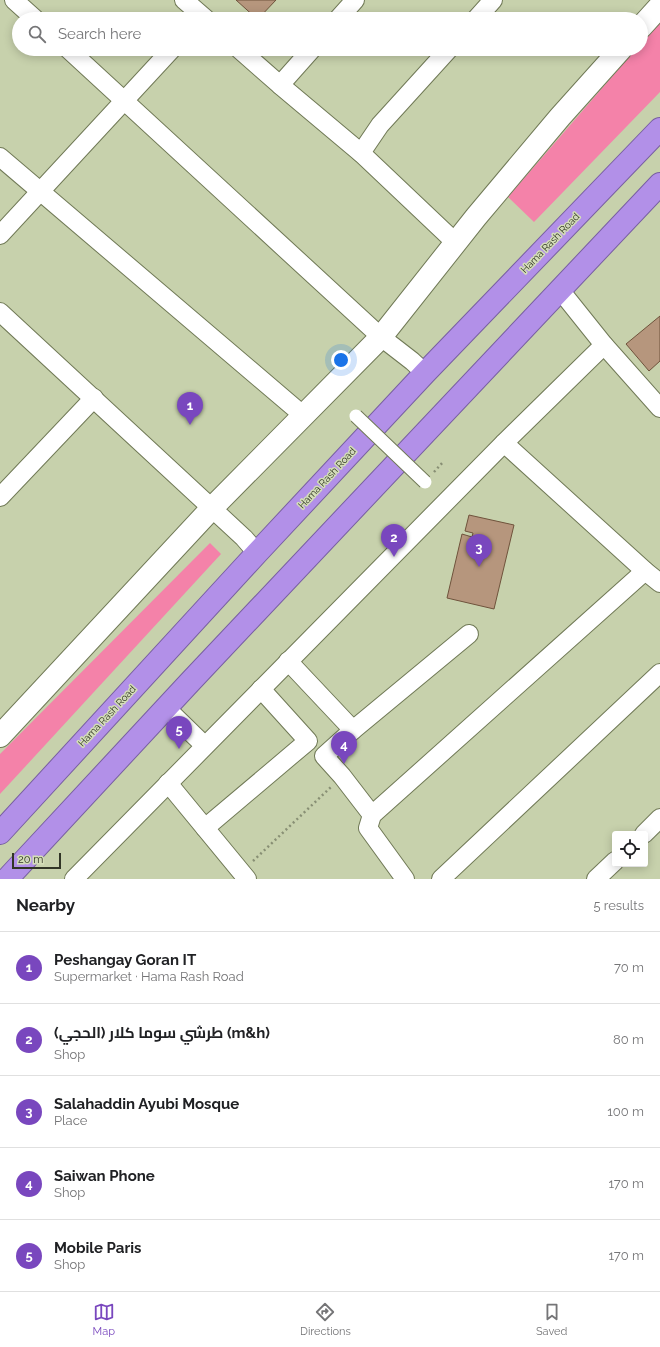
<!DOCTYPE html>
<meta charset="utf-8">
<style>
body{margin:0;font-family:Raleway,Cairo,sans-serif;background:#f6f6f6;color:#202124}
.controls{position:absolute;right:12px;bottom:12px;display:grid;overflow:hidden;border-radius:4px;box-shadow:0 2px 10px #0003}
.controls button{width:36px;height:36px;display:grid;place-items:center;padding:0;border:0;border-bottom:1px solid #e0e0e0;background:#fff;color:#202124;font:20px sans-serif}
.scale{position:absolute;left:12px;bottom:10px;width:49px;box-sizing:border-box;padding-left:4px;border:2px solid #313526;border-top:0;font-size:11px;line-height:14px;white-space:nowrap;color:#313526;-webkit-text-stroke:3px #d4deb8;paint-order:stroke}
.you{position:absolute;left:341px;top:360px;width:14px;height:14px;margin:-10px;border:3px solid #fff;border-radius:50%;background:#1a73e8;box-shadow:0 0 0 6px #1a73e833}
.badge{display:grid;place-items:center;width:26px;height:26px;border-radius:50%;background:#7947be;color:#fff;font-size:13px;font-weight:700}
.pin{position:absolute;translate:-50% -33px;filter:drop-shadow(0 1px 2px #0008)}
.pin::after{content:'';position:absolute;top:21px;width:14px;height:12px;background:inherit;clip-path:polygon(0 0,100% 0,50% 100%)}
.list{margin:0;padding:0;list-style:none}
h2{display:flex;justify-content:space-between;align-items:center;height:52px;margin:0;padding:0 16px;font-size:17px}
h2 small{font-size:13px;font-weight:400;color:#757577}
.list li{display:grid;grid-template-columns:26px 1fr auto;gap:12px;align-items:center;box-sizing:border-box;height:72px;padding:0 16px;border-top:1px solid #e0e0e0}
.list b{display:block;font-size:15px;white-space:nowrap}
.list p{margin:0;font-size:13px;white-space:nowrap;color:#757577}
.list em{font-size:13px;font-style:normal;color:#757577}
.icon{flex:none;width:22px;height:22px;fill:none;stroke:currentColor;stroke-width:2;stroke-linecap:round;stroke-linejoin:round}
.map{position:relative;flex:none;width:660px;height:879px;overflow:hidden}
.search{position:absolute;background:#fff;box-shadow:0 2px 10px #0003;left:12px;right:12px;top:12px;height:44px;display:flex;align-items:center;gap:10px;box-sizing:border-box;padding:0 14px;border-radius:22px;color:#757577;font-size:15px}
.sheet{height:412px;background:#fff}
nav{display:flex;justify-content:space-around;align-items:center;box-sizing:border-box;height:56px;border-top:1px solid #e0e0e0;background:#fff;font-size:11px;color:#757577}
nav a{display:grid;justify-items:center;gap:2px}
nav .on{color:#7947be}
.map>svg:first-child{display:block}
</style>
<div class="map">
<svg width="660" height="879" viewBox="0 0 660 879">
<rect width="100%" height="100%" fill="#c7d1ac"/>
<g fill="#f482a9">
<polygon points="660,22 660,92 534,222 508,197 636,49 641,49 641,44"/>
<polygon points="210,543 221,554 0,794 0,754"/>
</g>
<g fill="#b6967d" stroke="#6f533c">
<polygon points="236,0 276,0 258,19 257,19"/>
<polygon points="660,316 660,361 649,371 626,344"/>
<polygon points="469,515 514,525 494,609 447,598 462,534 472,537 473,533 465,531"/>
</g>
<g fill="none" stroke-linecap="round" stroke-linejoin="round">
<defs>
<g id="minor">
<polyline points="14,0 35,19"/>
<polyline points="184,0 206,19"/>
<polyline points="338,19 355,0"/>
<polyline points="476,19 493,0"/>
<polyline points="68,49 381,337 412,361 425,373"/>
<polyline points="239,49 280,85 361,153 456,243"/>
<polyline points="280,85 312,49"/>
<polyline points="361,153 380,125 449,49"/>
<polyline points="0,157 304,416"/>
<polyline points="0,235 172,49"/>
<polyline points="560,290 604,345 660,408"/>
<polyline points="0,312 244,538 257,553"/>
<polyline points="504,443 645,571 660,583"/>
<polyline points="0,497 94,398"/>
<polyline points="288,661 353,730 324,756 342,776 372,815"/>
<polyline points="166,708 204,745"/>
<polyline points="353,730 469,634"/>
<polyline points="168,783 247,879"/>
<polyline points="205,828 308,741 261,689"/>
<polyline points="644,834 660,818"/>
<polyline points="74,879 504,443 604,345"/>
<polyline points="405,879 368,828 372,815 645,571"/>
<polyline points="441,879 660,673"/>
<polyline points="596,879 615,861"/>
</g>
<g id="tertiary">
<polyline points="641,27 660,6"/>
<polyline points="0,736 211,509 381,337 476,217 560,117 621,49"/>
</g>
<g id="trunk">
<polyline points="0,833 257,553 425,373 660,129"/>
<polyline points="7,879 190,682 660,184"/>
</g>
</defs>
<use href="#minor" stroke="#707956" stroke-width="20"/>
<use href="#tertiary" stroke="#707956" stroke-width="24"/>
<use href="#trunk" stroke="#785fa1" stroke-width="24"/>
<g stroke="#888f74" stroke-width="2.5" stroke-dasharray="2 3" stroke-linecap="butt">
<polyline points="434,472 443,462"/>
<polyline points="253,861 331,787"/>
</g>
<use href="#minor" stroke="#fff" stroke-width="18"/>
<use href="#tertiary" stroke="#fff" stroke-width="22"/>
<use href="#trunk" stroke="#b290e8" stroke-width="22"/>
<defs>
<polyline id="pedestrian-bridge" points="356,416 425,482"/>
</defs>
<use href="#pedestrian-bridge" stroke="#707956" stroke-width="15" stroke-linecap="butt"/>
<use href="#pedestrian-bridge" stroke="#fff" stroke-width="13"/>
</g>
<g text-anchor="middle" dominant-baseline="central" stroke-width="3" stroke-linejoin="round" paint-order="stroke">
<g font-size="10" fill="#313526" stroke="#d4deb8">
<text transform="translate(550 243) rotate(-46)">Hama Rash Road</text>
<text transform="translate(327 478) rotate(-47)">Hama Rash Road</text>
<text transform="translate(107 716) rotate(-47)">Hama Rash Road</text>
</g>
</g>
</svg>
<div class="controls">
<button><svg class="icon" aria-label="locate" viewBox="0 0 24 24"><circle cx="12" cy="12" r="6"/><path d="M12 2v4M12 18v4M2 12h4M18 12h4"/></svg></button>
</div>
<div class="scale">20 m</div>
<div class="you"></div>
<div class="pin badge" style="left:190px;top:425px">1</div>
<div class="pin badge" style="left:394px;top:557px">2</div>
<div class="pin badge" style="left:479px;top:567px">3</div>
<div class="pin badge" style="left:344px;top:764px">4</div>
<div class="pin badge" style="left:179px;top:749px">5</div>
<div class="search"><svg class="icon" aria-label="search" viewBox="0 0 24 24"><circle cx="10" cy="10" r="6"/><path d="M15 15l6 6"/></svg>Search here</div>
</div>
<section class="sheet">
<h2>Nearby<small>5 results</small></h2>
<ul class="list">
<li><span class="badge">1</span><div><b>Peshangay Goran IT</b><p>Supermarket · Hama Rash Road</p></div><em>70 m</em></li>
<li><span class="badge">2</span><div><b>طرشي سوما كلار (الحجي) (m&amp;h)</b><p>Shop</p></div><em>80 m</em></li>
<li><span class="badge">3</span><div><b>Salahaddin Ayubi Mosque</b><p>Place</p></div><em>100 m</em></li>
<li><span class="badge">4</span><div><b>Saiwan Phone</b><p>Shop</p></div><em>170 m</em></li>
<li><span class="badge">5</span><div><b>Mobile Paris</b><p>Shop</p></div><em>170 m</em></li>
</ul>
</section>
<nav>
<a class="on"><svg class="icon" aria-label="map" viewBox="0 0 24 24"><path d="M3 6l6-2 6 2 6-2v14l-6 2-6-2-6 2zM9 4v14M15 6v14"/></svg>Map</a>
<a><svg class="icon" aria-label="directions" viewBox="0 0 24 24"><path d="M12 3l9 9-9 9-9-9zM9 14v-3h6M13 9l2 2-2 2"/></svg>Directions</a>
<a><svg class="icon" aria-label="saved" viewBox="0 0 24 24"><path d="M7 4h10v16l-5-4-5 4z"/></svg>Saved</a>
</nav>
